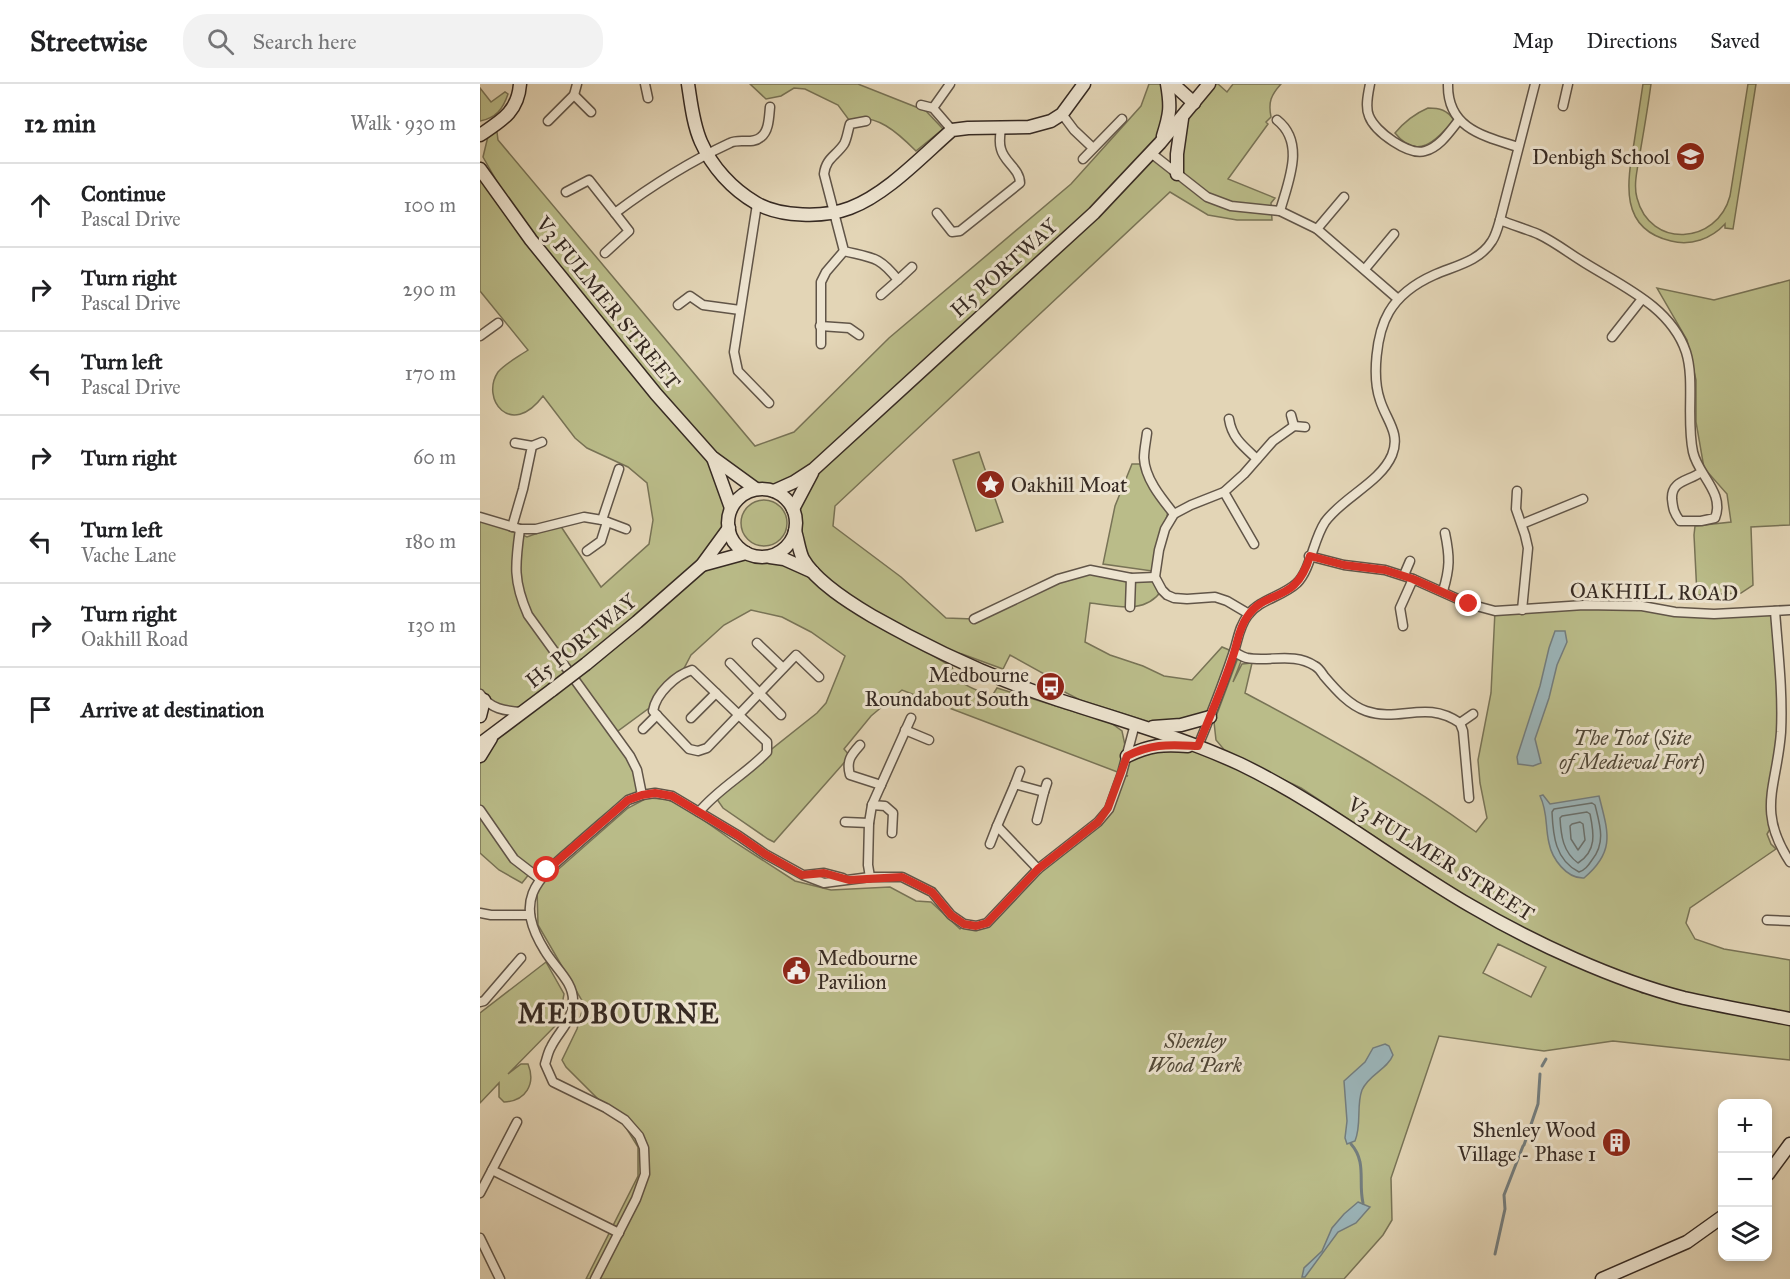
<!DOCTYPE html>
<meta charset="utf-8">
<style>
body{margin:0;font-family:"IM FELL Great Primer",serif;background:#f2f2f2;color:#202124}
.controls{position:absolute;right:18px;bottom:18px;display:grid;overflow:hidden;border-radius:12px;box-shadow:0 3px 9px #0003}
.controls button{width:54px;height:54px;display:grid;place-items:center;padding:0;border:0;border-bottom:2px solid #e0e0e0;background:#fff;color:#202124;font:30px sans-serif}
.stop{position:absolute;width:18px;height:18px;margin:-14px;border:4px solid #d93025;border-radius:50%;background:#fff}
.stop.end{background:#d93025;border-color:#fff;box-shadow:0 2px 6px #0008}
.list{margin:0;padding:0;list-style:none}
h2{display:flex;justify-content:space-between;align-items:center;height:78px;margin:0;padding:0 24px;font-size:26px}
h2 small{font-size:20px;font-weight:400;color:#757577}
.list li{display:grid;grid-template-columns:39px 1fr auto;gap:18px;align-items:center;box-sizing:border-box;height:84px;padding:0 24px;border-top:2px solid #e0e0e0}
.list b{display:block;font-size:22px;white-space:nowrap}
.list p{margin:0;font-size:20px;white-space:nowrap;color:#757577}
.list em{font-size:20px;font-style:normal;color:#757577}
.icon{flex:none;width:33px;height:33px;fill:none;stroke:currentColor;stroke-width:2;stroke-linecap:round;stroke-linejoin:round}
.map{position:relative;flex:none;width:1310px;height:1195px;overflow:hidden}
header{display:flex;align-items:center;gap:36px;box-sizing:border-box;height:84px;padding:0 30px;background:#fff;border-bottom:2px solid #e0e0e0}
header strong{font-size:28px}
nav{display:flex;gap:33px;margin-inline-start:auto;font-size:21px}
.search{width:420px;height:54px;background:#f2f2f2;display:flex;align-items:center;gap:15px;box-sizing:border-box;padding:0 21px;border-radius:24px;color:#757577;font-size:22px}
main{display:flex}
aside{flex:1;background:#fff}
.map>svg:first-child{display:block}
</style>
<header>
<strong>Streetwise</strong>
<div class="search"><svg class="icon" aria-label="search" viewBox="0 0 24 24"><circle cx="10" cy="10" r="6"/><path d="M15 15l6 6"/></svg>Search here</div>
<nav><a>Map</a><a>Directions</a><a>Saved</a></nav>
</header>
<main>
<aside>
<h2>12 min<small>Walk · 930 m</small></h2>
<ul class="list">
<li><svg class="icon" aria-label="ahead" viewBox="0 0 24 24"><path d="M12 20V5M6 11l6-6 6 6"/></svg><div><b>Continue</b><p>Pascal Drive</p></div><em>100 m</em></li>
<li><svg class="icon" aria-label="right" viewBox="0 0 24 24"><path d="M7 20v-9h11M14 6l5 5-5 5"/></svg><div><b>Turn right</b><p>Pascal Drive</p></div><em>290 m</em></li>
<li><svg class="icon" aria-label="left" viewBox="0 0 24 24"><path d="M17 20v-9H6M10 6l-5 5 5 5"/></svg><div><b>Turn left</b><p>Pascal Drive</p></div><em>170 m</em></li>
<li><svg class="icon" aria-label="right" viewBox="0 0 24 24"><path d="M7 20v-9h11M14 6l5 5-5 5"/></svg><div><b>Turn right</b></div><em>60 m</em></li>
<li><svg class="icon" aria-label="left" viewBox="0 0 24 24"><path d="M17 20v-9H6M10 6l-5 5 5 5"/></svg><div><b>Turn left</b><p>Vache Lane</p></div><em>180 m</em></li>
<li><svg class="icon" aria-label="right" viewBox="0 0 24 24"><path d="M7 20v-9h11M14 6l5 5-5 5"/></svg><div><b>Turn right</b><p>Oakhill Road</p></div><em>130 m</em></li>
<li><svg class="icon" aria-label="arrive" viewBox="0 0 24 24"><path d="M6 21V4h12l-3 4 3 4H6"/></svg><div><b>Arrive at destination</b></div></li>
</ul>
</aside>
<div class="map">
<svg width="1310" height="1195" viewBox="0 0 1310 1195">
<rect width="100%" height="100%" fill="#e3d5b6"/>
<filter id="stains"><feTurbulence type="fractalNoise" baseFrequency=".00333" numOctaves="4"/><feColorMatrix values="0 0 0 0 .2 0 0 0 0 .09 0 0 0 0 .02 0 0 0 .5 -.17"/></filter>
<radialGradient id="worn" r=".72"><stop offset=".6" stop-color="#630" stop-opacity="0"/><stop offset="1" stop-color="#630" stop-opacity=".3"/></radialGradient>
<g fill="#babc89" stroke="#787356" stroke-width="1.5" fill-rule="evenodd">
<path d="M 270,0 L 378,0 L 446,27 L 463,45 L 436,67 C 418,49 396,28 369,36 L 358,21 L 325,5 L 314,4 L 301,12 L 286,15 Z"/>
<path d="M 669,0 L 687,0 L 691,15 L 672,69 L 697,89 L 702,33 L 727,0 L 738,0 L 747,8 L 753,0 L 801,0 C 791,11 788,18 791,33 L 786,38 L 788,40 L 748,95 L 795,114 L 791,119 L 792,136 L 757,136 L 728,131 L 690,108 L 355,422 L 353,442 L 421,493 L 466,534 L 494,535 L 610,486 L 675,493 L 682,506 C 665,531 636,522 610,519 L 605,558 L 630,571 L 663,582 L 684,592 L 712,596 L 742,563 L 754,568 L 730,633 L 670,638 L 600,616 L 575,603 L 577,597 L 530,571 L 523,585 L 482,570 L 448,562 L 452,571 L 472,583 C 476,601 497,606 512,612 L 517,604 L 631,639 L 642,647 L 647,671 L 718,662 L 760,681 L 992,823 L 1137,892 L 1162,909 L 1201,913 L 1071,859 L 991,816 L 821,704 L 746,668 L 736,656 L 734,638 L 759,571 L 763,572 L 753,598 L 762,580 L 772,579 L 765,609 C 844,651 922,694 996,748 L 1007,734 L 1000,699 L 998,676 L 1011,609 L 1015,527 L 1104,521 L 1195,528 L 1295,527 L 1301,648 L 1287,726 L 1290,745 L 1287,750 L 1291,760 L 1296,765 L 1210,824 L 1206,839 L 1215,855 L 1244,865 L 1310,876 L 1310,976 L 1133,957 L 1064,967 L 959,952 L 911,1094 L 912,1136 L 903,1151 L 864,1195 L 106,1195 L 158,1092 L 158,1063 L 145,1042 L 86,983 L 82,976 L 97,945 L 104,920 L 58,841 L 57,804 L 148,724 L 167,714 L 185,715 L 202,721 L 253,757 L 315,797 L 351,806 L 410,803 L 436,817 L 451,818 L 480,845 L 484,840 L 507,839 L 558,785 L 618,738 L 641,692 L 648,692 L 422,606 L 391,632 L 364,665 L 370,672 L 294,758 L 288,755 L 243,724 L 234,711 L 337,629 L 346,619 L 365,572 L 331,548 L 302,533 L 271,526 L 244,541 L 211,571 L 201,590 L 173,624 L 168,625 L 134,650 L 150,672 L 162,711 L 155,713 L 60,795 L 50,789 L 42,799 L 19,786 L 0,769 L 0,672 L 42,628 L 4,616 L 0,632 L 0,433 L 47,453 L 80,441 L 121,503 L 169,460 L 173,436 L 167,399 L 148,383 L 107,364 L 95,354 L 63,312 C 31,355 0,315 18,288 C 26,279 38,273 48,266 L 0,207 L 0,93 L 48,152 L 3,73 L 10,44 L 16,40 L 18,56 L 275,362 L 314,348 L 409,254 L 591,100 L 661,22 ZM 233,374 L 276,405 L 294,407 L 333,386 L 313,425 L 316,442 L 333,488 L 288,472 L 277,473 L 266,469 L 223,480 C 231,469 243,457 248,445 C 256,425 241,394 233,374 ZM 1018,860 L 1066,883 L 1051,913 L 1003,889 Z"/>
<path d="M 1163,0 L 1171,0 C 1168,23 1164,46 1160,69 C 1158,83 1153,100 1157,114 C 1170,165 1237,161 1250,112 L 1268,0 L 1276,0 L 1253,145 L 1245,144 L 1245,140 C 1231,155 1211,162 1191,157 C 1139,145 1147,99 1154,59 C 1157,39 1160,20 1163,0 Z"/>
<path d="M 0,4 L 11,18 L 25,8 L 28,10 C 23,25 16,34 0,37 Z"/>
<path d="M 948,24 C 960,24 967,26 974,36 C 957,55 938,78 915,49 C 925,37 934,30 948,24 Z"/>
<polygon points="1310,196 1310,441 1271,443 1273,501 1261,509 1217,511 1214,451 1215,442 1251,438 1247,410 1224,384 1216,338 1216,296 1207,256 1177,204 1234,216"/>
<polygon points="499,368 523,438 496,447 473,376"/>
<polygon points="652,380 661,380 688,428 672,487 623,480 635,422"/>
<circle cx="284" cy="439" r="23"/>
<path d="M 66,878 L 84,910 L 79,938 L 28,990 L 41,980 L 48,980 C 56,1000 46,1017 24,1018 L 19,1013 L 19,999 L 0,1019 L 0,929 Z"/>
</g>
<g fill="#9bb5ba" stroke="#737d7e" stroke-width="1.5">
<polygon points="1075,547 1085,547 1087,558 1077,581 1069,614 1055,655 1061,679 1053,682 1038,680 1037,673 1060,602 1069,564"/>
<path d="M 1063,711 L 1070,720 L 1119,712 C 1128,748 1136,767 1104,794 C 1087,795 1072,775 1069,759 C 1065,743 1068,728 1060,712 Z"/>
<path d="M 905,960 L 909,962 L 913,971 C 907,986 889,990 882,1006 C 876,1022 882,1040 875,1057 L 867,1060 L 865,1054 L 867,1037 L 864,997 L 885,978 L 893,964 Z"/>
<polygon points="878,1118 890,1123 876,1139 858,1148 825,1193 822,1193 824,1184 842,1167 852,1144 864,1130"/>
</g>
<g fill="none" stroke-linecap="round" stroke-linejoin="round">
<g stroke="#68706e" stroke-width="1.5">
<path d="M 1112,719 L 1115,721 C 1120,741 1126,759 1112,776 C 1108,782 1105,786 1099,788 C 1075,776 1073,751 1072,728 L 1074,725 Z"/>
<path d="M 1107,728 L 1110,730 C 1114,749 1117,767 1098,779 C 1083,768 1081,752 1080,734 L 1082,732 Z"/>
<polygon points="1100,738 1103,740 1105,756 1098,766 1091,755 1090,742 1092,740"/>
</g>
<g stroke="#737d7e" stroke-width="3">
<polyline points="1062,982 1066,975"/>
<path d="M 871,1060 C 887,1078 878,1098 883,1119"/>
<polyline points="1044,1061 1058,1020 1060,990"/>
<polyline points="1015,1170 1025,1125 1024,1111 1043,1062"/>
</g>
<defs>
<g id="street">
<polyline points="165,0 168,14"/>
<path d="M 890,0 C 888,10 885,23 889,32 C 895,48 929,72 945,67 C 960,63 970,47 979,36"/>
<path d="M 968,0 C 967,44 1003,52 1038,63"/>
<polyline points="94,11 111,28"/>
<polyline points="441,21 453,24 472,46"/>
<polyline points="1083,22 1088,0"/>
<polyline points="453,24 470,0"/>
<polyline points="582,30 594,46 613,64"/>
<path d="M 797,36 C 826,59 808,98 800,127"/>
<polyline points="68,37 94,11 97,0"/>
<path d="M 386,37 L 370,40 C 368,46 367,55 364,60 C 356,72 346,74 344,90 L 364,167 C 393,174 399,172 418,196 L 432,183"/>
<polyline points="671,69 727,113 751,122 800,127 837,145 918,215"/>
<polyline points="603,75 642,35"/>
<path d="M 86,108 L 109,96 L 135,129 C 171,102 209,78 250,59 C 260,54 272,61 281,53 C 289,47 289,33 290,23"/>
<polyline points="277,120 254,268 258,287 289,319"/>
<path d="M 457,129 L 472,148 L 480,147 L 540,99 C 540,85 524,78 521,65 C 519,59 520,51 521,45"/>
<path d="M 1020,136 C 1032,141 1046,145 1058,150 C 1075,158 1090,170 1105,179 C 1142,202 1191,223 1206,268 C 1215,296 1206,336 1213,368 C 1218,391 1245,409 1235,434 L 1221,437 L 1200,437 C 1194,429 1193,425 1192,415 C 1191,396 1210,397 1221,388"/>
<polyline points="837,145 864,113"/>
<polyline points="125,169 149,147 135,129"/>
<polyline points="885,185 914,150"/>
<polyline points="401,211 418,196"/>
<polyline points="198,221 210,212 223,221 260,226"/>
<polyline points="340,242 369,244 379,251"/>
<polyline points="0,252 18,239"/>
<polyline points="1132,253 1162,215"/>
<polyline points="341,260 341,198 346,188 364,167"/>
<polyline points="811,331 814,342"/>
<path d="M 749,335 C 752,354 763,362 777,375"/>
<path d="M 667,349 C 666,357 664,366 664,374 C 665,395 682,415 694,430"/>
<polyline points="52,362 62,358"/>
<polyline points="1037,407 1036,425 1045,451 1048,464 1042,526"/>
<polyline points="744,408 774,460"/>
<polyline points="0,433 40,445 56,445 104,433 122,436 146,445"/>
<polyline points="122,436 139,385"/>
<polyline points="1042,440 1103,415"/>
<polyline points="32,443 43,405 52,362 35,359"/>
<path d="M 40,445 C 35,481 33,497 48,531 L 150,672 L 157,686 L 162,711"/>
<polyline points="107,467 121,457 127,438"/>
<polyline points="829,472 864,481 905,486 933,495 989,520 1015,527 1104,521 1162,522 1195,528 1234,530 1310,526"/>
<polyline points="924,491 930,477"/>
<path d="M 963,507 C 970,484 970,473 965,449"/>
<polyline points="650,523 651,494"/>
<path d="M 1295,527 C 1298,567 1303,608 1301,648 C 1297,703 1276,726 1310,778"/>
<polyline points="769,530 747,517 735,513 707,515 694,514 687,511 682,506 675,493 679,466 685,445 694,430 711,421 744,408 764,390 793,357 814,342 825,343"/>
<polyline points="494,535 578,495 610,486 651,494 675,493"/>
<polyline points="923,542 920,524 933,495"/>
<polyline points="277,559 303,584"/>
<path d="M 754,568 C 758,570 763,573 767,574 C 790,578 814,568 835,582 C 839,584 842,589 844,592 C 856,606 869,621 886,627 C 920,639 945,615 980,639 L 983,647 L 989,714"/>
<polyline points="250,579 301,631"/>
<path d="M 0,610 C 10,625 25,627 43,628"/>
<polyline points="211,634 236,609"/>
<polyline points="980,639 993,630"/>
<polyline points="163,645 177,631"/>
<polyline points="425,646 449,656"/>
<path d="M 380,661 C 371,671 366,677 370,691 L 401,701"/>
<path d="M 718,662 C 730,633 742,603 752,573 C 758,558 758,544 768,531 C 780,515 802,513 817,499 C 831,485 833,456 845,438 C 863,413 900,399 912,371 C 921,349 906,336 900,316 C 892,293 896,250 909,228 C 919,211 936,199 954,191 C 974,182 999,178 1012,157 C 1016,151 1018,143 1020,136 L 1055,0"/>
<polyline points="535,700 540,687"/>
<polyline points="564,708 567,699"/>
<polyline points="392,721 405,722 413,729 412,749"/>
<polyline points="0,726 34,775 60,795"/>
<path d="M 219,728 C 239,704 266,690 287,668 L 287,658 L 212,586 C 196,591 176,609 173,627 L 209,665 L 218,667 L 227,664 L 316,571 L 339,593"/>
<polyline points="365,738 389,739"/>
<polyline points="517,742 535,700 564,708 557,736"/>
<polyline points="510,760 517,742 558,785"/>
<polyline points="326,791 344,789 363,794"/>
<polyline points="390,793 388,781 389,739 392,721 431,634"/>
<polyline points="0,829 11,831 50,831"/>
<polyline points="1287,836 1310,837"/>
<polyline points="0,918 4,917 41,874"/>
<polyline points="37,1038 12,1086 139,1149"/>
<polyline points="0,1109 12,1086"/>
<polyline points="0,1154 20,1195"/>
<path d="M 115,1195 L 156,1115 L 165,1090 L 164,1064 L 159,1052 L 145,1036 L 126,1024 L 73,998 L 65,980 C 67,974 68,968 71,963 C 78,948 93,937 93,918 C 94,898 75,884 65,867 C 34,817 54,797 93,764 C 111,748 130,732 148,716 L 162,711 L 175,709 L 192,712 L 259,752 L 285,770 L 323,791 L 344,799 L 390,793 L 422,793 L 452,808 L 471,831 L 484,840 L 496,842 L 507,839 L 558,785 L 618,738 L 629,725 L 642,689 L 655,640"/>
</g>
<g id="secondary">
<path d="M 208,0 C 211,19 213,40 221,58 C 232,83 252,105 276,119 C 300,133 344,134 370,124 C 407,110 442,72 472,46 L 488,44 L 549,43 L 571,37 L 582,30 L 604,0"/>
<polyline points="693,0 714,19"/>
<path d="M 0,51 C 21,37 38,28 40,0"/>
<path d="M 683,52 C 690,30 691,23 687,0"/>
<polyline points="0,85 51,156 176,310 232,373 276,405"/>
<polyline points="697,90 697,70 702,35"/>
<polyline points="233,374 251,424"/>
<circle cx="282" cy="439" r="34"/>
<polyline points="294,407 314,398 334,385 614,129 680,59 729,0"/>
<polyline points="313,425 332,389"/>
<path d="M 315,447 C 318,456 319,467 323,475 C 336,498 370,519 392,532 C 450,565 510,593 573,614 C 636,635 699,652 760,680 C 843,720 912,776 991,822 C 1054,859 1134,896 1204,914 C 1239,922 1275,928 1310,935"/>
<polyline points="290,473 304,475 333,488"/>
<polyline points="222,481 266,469"/>
<polyline points="106,580 157,538 222,481 249,444"/>
<polyline points="0,632 4,616"/>
<polyline points="673,643 701,641 730,633"/>
<polyline points="0,660 72,606"/>
<polyline points="0,672 11,654"/>
<path d="M 647,672 C 670,661 683,660 708,662"/>
<polyline points="1288,1090 1310,1060"/>
<polyline points="1122,1195 1207,1158 1242,1133"/>
</g>
</defs>
<use href="#street" stroke="#615548" stroke-width="11"/>
<use href="#secondary" stroke="#362a23" stroke-width="15"/>
<use href="#street" stroke="#ede4d0" stroke-width="8"/>
<use href="#secondary" stroke="#ede4d0" stroke-width="12"/>
<defs>
<polyline id="secondary-bridge" points="72,606 106,580"/>
</defs>
<use href="#secondary-bridge" stroke="#362a23" stroke-width="15" stroke-linecap="butt"/>
<use href="#secondary-bridge" stroke="#ede4d0" stroke-width="12"/>
</g>
<g fill="none" stroke-linecap="round" stroke-linejoin="round">
<path stroke="#d93025" stroke-width="8" d="M 67,786 L 148,716 L 162,711 L 175,709 L 192,712 L 259,752 L 285,770 L 322,791 L 344,789 L 369,796 L 422,793 L 452,808 L 471,831 L 484,840 L 496,842 L 507,839 L 558,785 L 618,738 L 628,724 L 647,672 C 673,659 690,661 718,662 C 730,632 743,603 753,572 C 758,558 758,546 767,533 C 787,503 815,522 830,472 L 864,481 L 905,486 L 933,495 L 989,520"/>
</g>
<defs>
<symbol id="school-disc" viewBox="-11 -11 22 22"><circle r="9.5" fill="#8f2418" stroke="#ede4d0"/><path d="M0-5L7-2L0 1L-7-2ZM-4 1L0 2.5L4 1V4Q0 6-4 4Z" fill="#fff"/></symbol>
<symbol id="sight-disc" viewBox="-11 -11 22 22"><circle r="9.5" fill="#8f2418" stroke="#ede4d0"/><path d="M0-6L1.8-2.2L6-1.7L2.9 1.2L3.7 5.4L0 3.3L-3.7 5.4L-2.9 1.2L-6-1.7L-1.8-2.2Z" fill="#fff"/></symbol>
<symbol id="bus-disc" viewBox="-11 -11 22 22"><circle r="9.5" fill="#8f2418" stroke="#ede4d0"/><path d="M-5-6H5V4H4V6H2V4H-2V6H-4V4H-5ZM-3.5-4V0h7V-4ZM-3.5 1.2v1.5H-2V1.2ZM2 1.2v1.5H3.5V1.2Z" fill="#fff"/></symbol>
<symbol id="civic-disc" viewBox="-11 -11 22 22"><circle r="9.5" fill="#8f2418" stroke="#ede4d0"/><path d="M-.6-6.5H3V-4.5H.6V-3L4-1V1h2V6H-6V1h2V-1L-.6-3ZM-1.2 2.5V6h2.4V2.5Z" fill="#fff"/></symbol>
<symbol id="building-disc" viewBox="-11 -11 22 22"><circle r="9.5" fill="#8f2418" stroke="#ede4d0"/><path d="M-4-6H4V6H1V3H-1V6H-4ZM-2.5-4.3h1.7v1.8h-1.7ZM.8-4.3h1.7v1.8H.8ZM-2.5-1h1.7V.8h-1.7ZM.8-1h1.7V.8H.8Z" fill="#fff"/></symbol>
</defs>
<g fill-rule="evenodd">
<use href="#school-disc" x="1194" y="56" width="33" height="33"/>
<use href="#sight-disc" x="494" y="384" width="33" height="33"/>
<use href="#bus-disc" x="554" y="586" width="33" height="33"/>
<use href="#civic-disc" x="300" y="870" width="33" height="33"/>
<use href="#building-disc" x="1120" y="1042" width="33" height="33"/>
</g>
<g text-anchor="middle" dominant-baseline="central" stroke-width="6" stroke-linejoin="round" paint-order="stroke">
<g font-size="21" fill="#362a23" stroke="#ede4d0" text-anchor="end">
<text x="1190" y="73">Denbigh School</text>
<text x="531" y="401" text-anchor="start">Oakhill Moat</text>
<text x="549" y="591">Medbourne<tspan x="549" dy="24">Roundabout South</tspan></text>
<text x="337" y="874" text-anchor="start">Medbourne<tspan x="337" dy="24">Pavilion</tspan></text>
<text x="1116" y="1046">Shenley Wood<tspan x="1116" dy="24">Village - Phase 1</tspan></text>
</g>
<g font-size="21" fill="#362a23" stroke="#ede4d0">
<text transform="translate(524 184) rotate(-42)">H5 PORTWAY</text>
<text transform="translate(128 219) rotate(51)">V3 FULMER STREET</text>
<text transform="translate(1174 508) rotate(1)">OAKHILL ROAD</text>
<text transform="translate(101 557) rotate(-39)">H5 PORTWAY</text>
<text transform="translate(961 775) rotate(32)">V3 FULMER STREET</text>
</g>
<g font-size="21" font-style="italic" fill="#504737" stroke="#ede4d0">
<text x="1152" y="654">The Toot (Site<tspan x="1152" dy="24">of Medieval Fort)</tspan></text>
<text x="715" y="957">Shenley<tspan x="715" dy="24">Wood Park</tspan></text>
</g>
<g font-size="27" font-weight="bold" letter-spacing="1.5" fill="#362a23" stroke="#ede4d0">
<text x="139" y="929">MEDBOURNE</text>
</g>
</g>
<rect width="100%" height="100%" filter="url(#stains)"/>
<rect width="100%" height="100%" fill="url(#worn)"/>
</svg>
<div class="controls">
<button>+</button>
<button>−</button>
<button><svg class="icon" aria-label="layers" viewBox="0 0 24 24"><path d="M12 4l9 5-9 5-9-5zM3 14l9 5 9-5"/></svg></button>
</div>
<div class="stop" style="left:67px;top:786px"></div>
<div class="stop end" style="left:989px;top:520px"></div>
</div>
</main>
